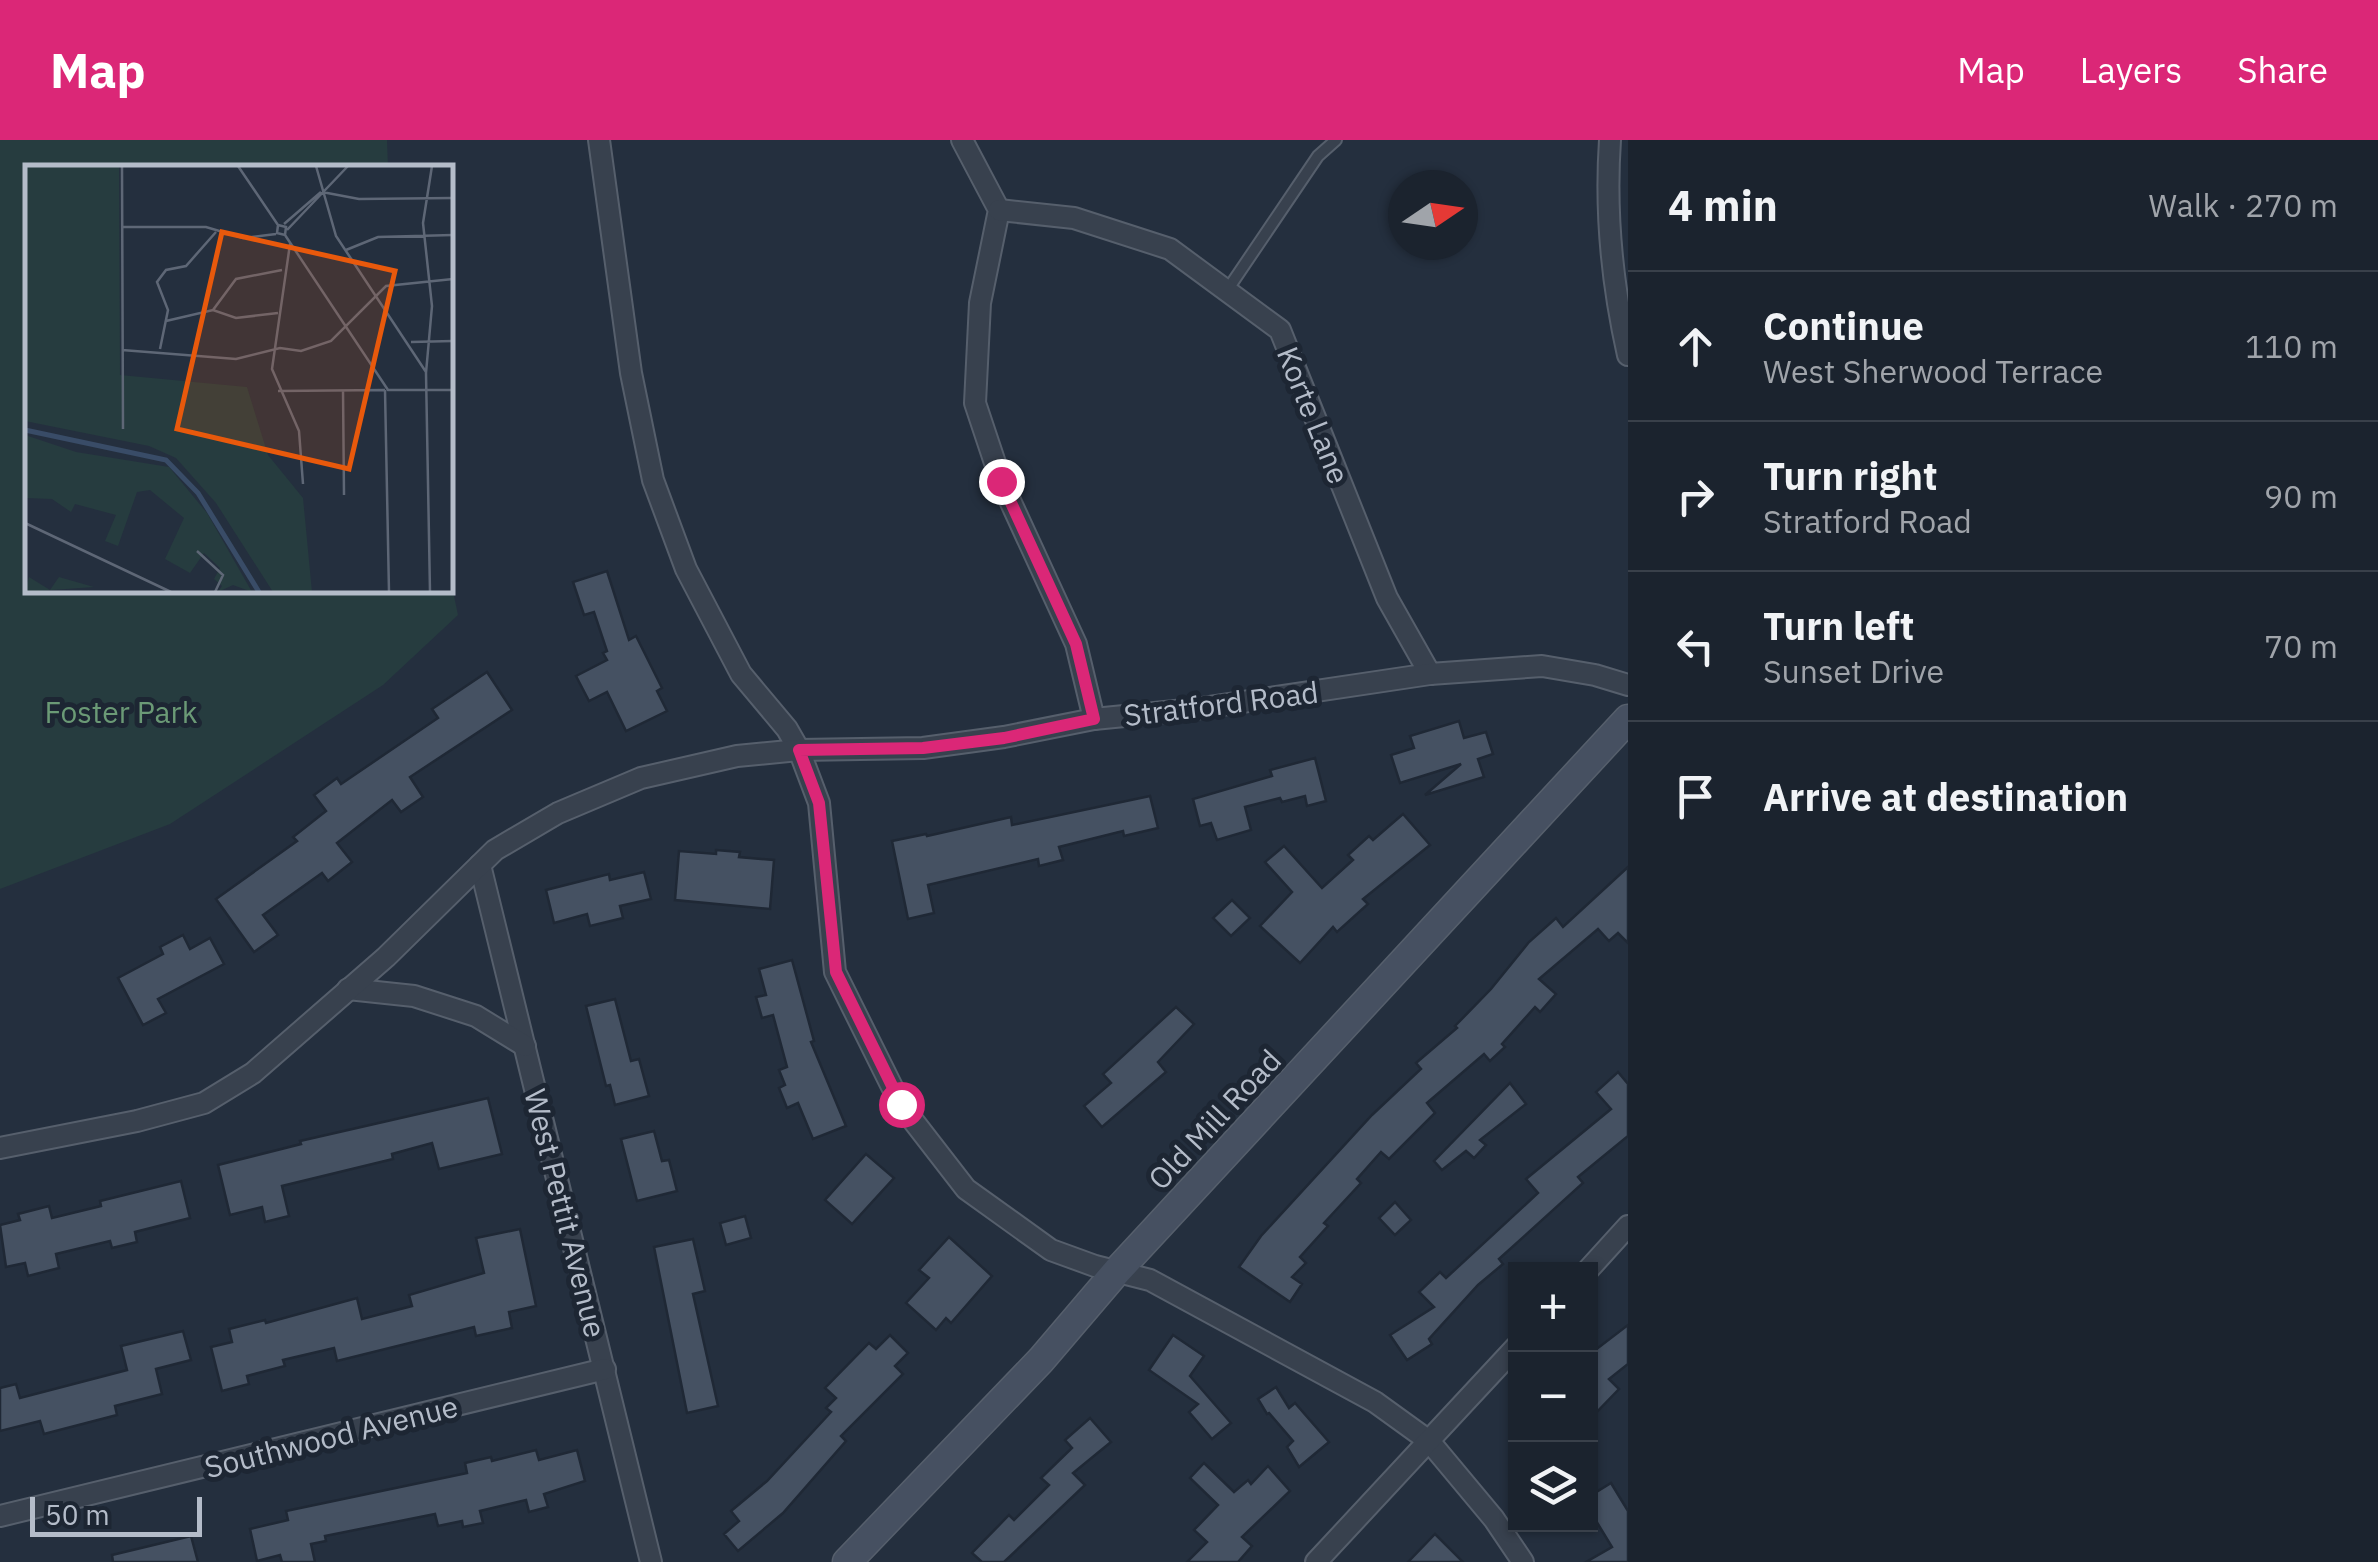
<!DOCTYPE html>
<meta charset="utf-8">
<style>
body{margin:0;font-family:"IBM Plex Sans",sans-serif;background:#282f3a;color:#f1f3f6}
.controls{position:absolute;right:30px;bottom:30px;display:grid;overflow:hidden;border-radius:0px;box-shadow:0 2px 8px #0004}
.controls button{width:90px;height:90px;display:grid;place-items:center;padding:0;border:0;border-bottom:2px solid #39404a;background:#1b232e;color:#f1f3f6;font:50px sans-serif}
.compass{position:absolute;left:1388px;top:30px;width:90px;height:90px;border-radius:50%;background:#1b232e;box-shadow:0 2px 8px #0004;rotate:77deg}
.scale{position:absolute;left:30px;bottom:25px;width:172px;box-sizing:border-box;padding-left:10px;border:5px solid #b4bcc9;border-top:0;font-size:28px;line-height:35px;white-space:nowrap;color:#b4bcc9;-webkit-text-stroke:8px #1d2633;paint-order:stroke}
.stop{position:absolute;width:30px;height:30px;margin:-22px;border:8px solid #db2777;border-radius:50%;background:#fff}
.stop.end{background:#db2777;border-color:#fff;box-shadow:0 2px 10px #0008}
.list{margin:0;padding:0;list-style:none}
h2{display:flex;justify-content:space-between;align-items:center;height:130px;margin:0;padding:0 40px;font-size:42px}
h2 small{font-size:32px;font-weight:400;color:#a0a4aa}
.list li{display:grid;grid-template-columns:65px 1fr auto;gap:30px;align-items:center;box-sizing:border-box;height:150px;padding:0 40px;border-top:2px solid #39404a}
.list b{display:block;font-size:38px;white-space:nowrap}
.list p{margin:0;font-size:32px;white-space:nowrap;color:#a0a4aa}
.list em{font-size:32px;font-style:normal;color:#a0a4aa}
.icon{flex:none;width:55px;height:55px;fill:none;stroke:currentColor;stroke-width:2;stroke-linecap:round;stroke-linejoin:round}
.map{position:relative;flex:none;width:1628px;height:1422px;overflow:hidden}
header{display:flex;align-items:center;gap:60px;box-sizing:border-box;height:140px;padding:0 50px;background:#db2777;color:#fff}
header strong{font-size:48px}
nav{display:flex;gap:55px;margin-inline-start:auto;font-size:35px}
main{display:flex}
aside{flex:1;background:#1b232e}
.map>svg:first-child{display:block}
</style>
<header>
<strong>Map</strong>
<nav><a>Map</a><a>Layers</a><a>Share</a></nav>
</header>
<main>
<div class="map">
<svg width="1628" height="1422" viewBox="0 0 1628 1422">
<rect width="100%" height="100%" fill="#242f3e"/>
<polygon fill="#263c3f" points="0,0 387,0 388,27 28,28 28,450 450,450 450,437 458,475 383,545 170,684 0,749"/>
<g fill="#455162" stroke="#1f2835" stroke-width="2.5">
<polygon points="607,431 629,500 636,496 662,548 657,551 667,571 626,591 607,552 589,561 576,536 607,520 603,513 607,511 594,472 584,475 573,442"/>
<polygon points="487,532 512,570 410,637 423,657 401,672 392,660 337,703 352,722 328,741 322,733 263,775 278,795 254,812 216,759 297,701 293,697 326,671 314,655 337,638 341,644 438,578 432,569"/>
<polygon points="1459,581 1464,598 1486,592 1493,614 1478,619 1484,637 1425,655 1461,624 1400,643 1391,615 1414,608 1410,596"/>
<polygon points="1315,618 1326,661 1307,666 1305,656 1282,662 1280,658 1245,667 1251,690 1217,700 1211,683 1200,686 1193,659 1272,636 1270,630"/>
<polygon points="1150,656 1158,688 1124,696 1123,691 1059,707 1063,720 1039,726 1038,719 928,745 934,773 908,779 892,701 926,694 927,696 1011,677 1012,685"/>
<polygon points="1403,674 1430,705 1363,759 1368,764 1337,792 1333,787 1300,823 1260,786 1292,752 1265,722 1284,706 1322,748 1353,720 1348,715 1369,696 1373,700"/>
<polygon points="716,710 740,712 739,717 774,720 770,769 675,760 679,711 716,714"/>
<polygon points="1628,727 1628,803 1618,793 1609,801 1598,789 1539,839 1556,854 1540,872 1535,867 1502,904 1505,907 1490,921 1484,914 1427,963 1435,973 1389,1019 1381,1012 1357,1039 1361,1043 1324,1083 1328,1086 1300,1117 1306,1123 1292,1137 1302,1144 1290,1162 1239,1127 1261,1096 1372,975 1421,929 1416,923 1457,888 1455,886 1491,849 1529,802 1556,778 1563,787"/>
<polygon points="644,732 651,759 620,766 623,778 590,786 587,774 554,783 546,750 609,734 610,740"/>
<polygon points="1232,760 1250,778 1231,796 1213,778"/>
<polygon points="183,795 190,809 210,798 224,824 158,859 166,873 143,885 118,838 163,814 160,807"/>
<polygon points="792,820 814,901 811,902 846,986 813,999 798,963 787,968 779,948 785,945 779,930 787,927 773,875 762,878 756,857 766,855 759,829"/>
<polygon points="615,859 631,921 639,919 649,956 615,965 610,945 606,946 586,866"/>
<polygon points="1176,867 1194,884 1158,922 1166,932 1102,987 1084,966 1111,943 1103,934"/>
<polygon points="1618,932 1628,944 1628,996 1578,1037 1583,1043 1499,1119 1503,1124 1478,1145 1429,1199 1432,1204 1407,1220 1390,1195 1434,1167 1419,1152 1440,1132 1446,1138 1538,1053 1526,1039 1611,969 1596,952"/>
<polygon points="1510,943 1526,964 1480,1000 1486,1005 1474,1018 1466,1011 1442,1030 1434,1021"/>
<polygon points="488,958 502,1014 439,1029 432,1003 392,1014 393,1019 282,1046 289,1076 265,1082 262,1067 230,1075 218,1025 301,1004 300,1001"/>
<polygon points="654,991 662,1021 669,1020 677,1051 637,1061 621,999"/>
<polygon points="866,1014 894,1038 852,1084 825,1060"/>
<polygon points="181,1041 190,1078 135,1092 137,1102 112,1108 110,1101 56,1114 59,1128 28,1136 25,1123 6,1127 0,1085 20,1080 18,1074 49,1066 52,1078 101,1066 100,1061"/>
<polygon points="1395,1062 1411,1080 1395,1095 1379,1078"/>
<polygon points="745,1076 751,1098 726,1105 720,1083"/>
<polygon points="520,1089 536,1166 509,1172 512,1188 476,1196 474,1187 337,1221 334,1208 283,1220 285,1226 247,1236 249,1244 222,1251 211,1207 232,1202 229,1189 265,1180 266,1183 357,1158 362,1179 412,1166 409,1155 484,1133 476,1098"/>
<polygon points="949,1097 992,1136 951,1183 946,1178 936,1190 906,1163 929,1138 919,1130"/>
<polygon points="693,1099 705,1151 693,1154 718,1266 687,1273 654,1107"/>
<polygon points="1628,1185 1628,1224 1609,1239 1619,1249 1590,1279 1590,1214"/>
<polygon points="183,1191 191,1220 156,1229 162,1254 115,1266 117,1275 44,1294 40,1281 0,1291 0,1248 16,1244 20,1258 127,1230 121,1206"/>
<polygon points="890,1195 908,1213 895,1226 903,1234 841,1296 846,1301 783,1373 738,1411 724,1394 739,1381 731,1371 767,1341 831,1272 826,1268 836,1258 825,1248 869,1203 876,1209"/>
<polygon points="1173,1195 1204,1216 1190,1236 1231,1283 1212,1299 1189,1272 1198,1264 1149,1230"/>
<polygon points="1276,1247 1289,1268 1295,1263 1329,1302 1299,1327 1287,1307 1293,1301 1269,1273 1267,1274 1258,1259"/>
<polygon points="1090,1278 1111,1302 1073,1333 1085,1345 1004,1422 982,1422 972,1413 1009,1375 1014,1380 1049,1345 1041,1338 1072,1308 1065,1300"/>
<polygon points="536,1310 539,1320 577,1310 585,1341 544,1354 548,1367 529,1372 526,1360 480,1371 483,1383 463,1387 462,1381 438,1386 435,1374 325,1396 326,1401 311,1404 315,1422 282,1422 280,1415 257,1421 250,1389 288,1380 286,1371 467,1333 465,1323 491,1317 492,1321"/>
<polygon points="1204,1323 1234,1352 1248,1340 1251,1344 1268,1326 1290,1351 1242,1397 1252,1406 1238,1422 1187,1422 1207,1402 1194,1390 1218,1365 1190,1338"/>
<polygon points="1611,1343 1628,1371 1628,1422 1586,1422 1612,1407 1590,1371 1590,1356"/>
<polygon points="1435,1394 1463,1422 1408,1422"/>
<polygon points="191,1396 198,1422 113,1422 112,1415"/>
</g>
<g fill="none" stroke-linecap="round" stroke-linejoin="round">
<defs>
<polyline id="service" points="1228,149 1318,16 1336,0"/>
<g id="minor">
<polyline points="599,0 631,233 653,340 686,429 741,534 787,589 799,610 819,663 835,832 901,965 966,1049 1051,1110 1095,1126 1150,1140 1375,1262 1429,1301 1494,1379 1523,1422"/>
<polyline points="962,0 999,70 980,163 975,263 1001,341 1076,504 1094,579"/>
<path d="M 1610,0 C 1605,73 1612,144 1628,215"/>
<polyline points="999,70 1074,78 1170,109 1280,190 1387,458 1430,534"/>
<polyline points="480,725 651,1422"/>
<polyline points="348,849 414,856 476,876 525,906"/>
<polyline points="0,1008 137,981 204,963 253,933 386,817 495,710 558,673 641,638 737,616 799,610 923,608 1004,597 1094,579 1195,569 1430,534 1542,526 1595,535 1628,545"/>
<polyline points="1588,1130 1628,1086"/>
<polyline points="0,1376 605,1229"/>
<polyline points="1316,1422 1516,1207"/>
</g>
<polyline id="secondary" points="847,1422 1041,1220 1117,1131 1628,579"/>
</defs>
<use href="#service" stroke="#565f6c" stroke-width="14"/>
<use href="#minor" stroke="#565f6c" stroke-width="24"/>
<use href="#secondary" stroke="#565f6c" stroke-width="31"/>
<use href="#service" stroke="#38414e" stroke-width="10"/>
<use href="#minor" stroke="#38414e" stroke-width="20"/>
<use href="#secondary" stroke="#465061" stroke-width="28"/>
</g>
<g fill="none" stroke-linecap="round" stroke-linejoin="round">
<polyline stroke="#db2777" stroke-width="12" points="901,964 836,832 819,663 799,610 923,608 1004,598 1094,579 1076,504 1001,341"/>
</g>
<g text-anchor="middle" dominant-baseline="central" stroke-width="10" stroke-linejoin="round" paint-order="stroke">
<g font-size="30" fill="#b4bcc9" stroke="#1d2633">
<text transform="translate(1314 275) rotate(68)">Korte Lane</text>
<text transform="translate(1221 563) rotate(-7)">Stratford Road</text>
<text transform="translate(1214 979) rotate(-47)">Old Mill Road</text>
<text transform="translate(566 1073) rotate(76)">West Pettit Avenue</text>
<text transform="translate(331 1296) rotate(-14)">Southwood Avenue</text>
</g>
<g font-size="30" fill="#6b9a76" stroke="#1d2633">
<text x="121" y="571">Foster Park</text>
</g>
</g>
<g transform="translate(25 25)">
<rect width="428" height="428" fill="#242f3e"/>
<path d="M 0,1 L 94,1 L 95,210 L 222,222 L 243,290 L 278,333 L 287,427 L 248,427 L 191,338 L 151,293 L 124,281 L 0,256 ZM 0,270 L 51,287 L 144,302 L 182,348 L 227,427 L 208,420 L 193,427 L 197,421 L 189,414 L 195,403 L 179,388 L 165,408 L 140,394 L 159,353 L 125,325 L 112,327 L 93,381 L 80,376 L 91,350 L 50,339 L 46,347 L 27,334 L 0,333 ZM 4,412 L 25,425 L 34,412 L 69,422 L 0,427 Z" fill="#263c3f"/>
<path fill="none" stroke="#394c67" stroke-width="5" d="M 0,265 L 141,295 L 173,328 L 234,427"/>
<path fill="none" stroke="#5e6776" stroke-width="2.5" d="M 97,1 L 98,264M 213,1 L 253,60 L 252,68 L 260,70 L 261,62 L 253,60M 291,1 L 311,71 L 401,207M 297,27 L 334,34 L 428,33M 259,59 L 296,27M 97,62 L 181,62 L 218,73 L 251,69M 262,65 L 323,1M 260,70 L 363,225 L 428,225M 265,79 L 247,204 L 274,266 L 278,319M 321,85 L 353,72 L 428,70M 188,145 L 211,114 L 257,105M 141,156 L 188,145 L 211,153 L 253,148M 386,177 L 428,176M 135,184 L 143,145 L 132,117 L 141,105 L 161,101 L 191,67M 97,185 L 211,194 L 255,183 L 276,186 L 306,176 L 361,121 L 428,114M 318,225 L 319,330M 360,225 L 364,427M 253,226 L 360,225M 0,358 L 146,427M 172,386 L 198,410 L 190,427M 405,427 L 401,208 L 407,141 L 398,58 L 407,1"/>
<path fill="#e8590c" fill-opacity="0.15" stroke="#e8590c" stroke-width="5" d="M 197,67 L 370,106 L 324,304 L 152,264 Z"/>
<rect width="428" height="428" fill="none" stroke="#b4bcc9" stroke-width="5"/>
</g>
</svg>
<div class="controls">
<button>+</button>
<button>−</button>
<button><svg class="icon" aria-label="layers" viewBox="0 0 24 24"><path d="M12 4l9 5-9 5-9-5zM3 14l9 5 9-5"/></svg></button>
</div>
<svg class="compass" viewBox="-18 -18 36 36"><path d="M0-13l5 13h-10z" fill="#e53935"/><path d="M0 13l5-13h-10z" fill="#a0a4aa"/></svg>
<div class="scale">50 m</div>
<div class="stop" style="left:901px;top:964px"></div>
<div class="stop end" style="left:1001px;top:341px"></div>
</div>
<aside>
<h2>4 min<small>Walk · 270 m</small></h2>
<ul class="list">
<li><svg class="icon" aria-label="ahead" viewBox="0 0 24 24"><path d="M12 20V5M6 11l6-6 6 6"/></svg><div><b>Continue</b><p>West Sherwood Terrace</p></div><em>110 m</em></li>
<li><svg class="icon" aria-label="right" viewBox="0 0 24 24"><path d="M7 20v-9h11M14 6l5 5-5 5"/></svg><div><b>Turn right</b><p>Stratford Road</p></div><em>90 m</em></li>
<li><svg class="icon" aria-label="left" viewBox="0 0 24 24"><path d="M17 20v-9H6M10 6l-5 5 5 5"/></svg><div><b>Turn left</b><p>Sunset Drive</p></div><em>70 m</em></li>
<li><svg class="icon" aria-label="arrive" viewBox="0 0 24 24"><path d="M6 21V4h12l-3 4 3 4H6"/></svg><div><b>Arrive at destination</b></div></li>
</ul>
</aside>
</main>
